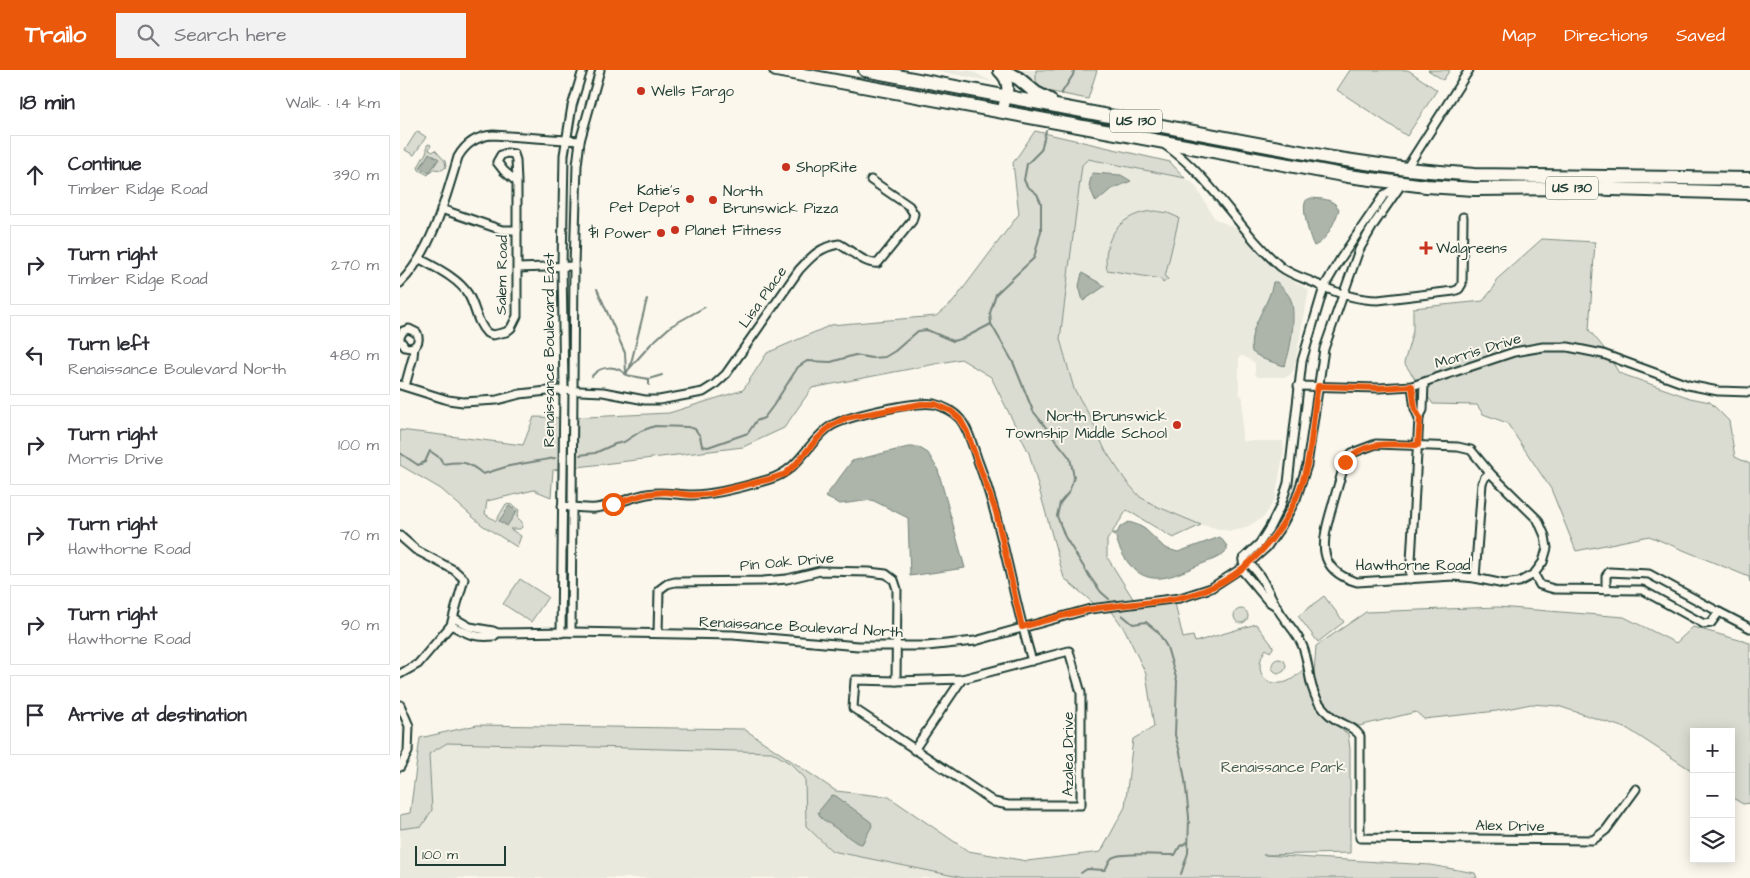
<!DOCTYPE html>
<meta charset="utf-8">
<style>
body{margin:0;font-family:"Architects Daughter",sans-serif;background:#f2f2f3;color:#2b2b33}
.controls{position:absolute;right:15px;bottom:15px;display:grid;overflow:hidden;border-radius:0px;box-shadow:0 2px 12px #0003}
.controls button{width:45px;height:45px;display:grid;place-items:center;padding:0;border:0;border-bottom:1px solid #e1e1e2;background:#fff;color:#2b2b33;font:25px sans-serif}
.scale{position:absolute;left:15px;bottom:12px;width:91px;box-sizing:border-box;padding-left:5px;border:2px solid #1f3d34;border-top:0;font-size:14px;line-height:18px;white-space:nowrap;color:#1f3d34;-webkit-text-stroke:4px #fbf7ec;paint-order:stroke}
.stop{position:absolute;width:15px;height:15px;margin:-11px;border:4px solid #ea580c;border-radius:50%;background:#fff}
.stop.end{background:#ea580c;border-color:#fff;box-shadow:0 1px 5px #0008}
.list{margin:0;padding:0;list-style:none}
h2{display:flex;justify-content:space-between;align-items:center;height:65px;margin:0;padding:0 20px;font-size:21px}
h2 small{font-size:16px;font-weight:400;color:#7c7c81}
.list li{display:grid;grid-template-columns:32px 1fr auto;gap:15px;align-items:center;box-sizing:border-box;height:80px;margin:0 10px 10px;padding:0 10px;border:1px solid #e1e1e2;border-radius:0px}
.list b{display:block;font-size:19px;white-space:nowrap}
.list p{margin:0;font-size:16px;white-space:nowrap;color:#7c7c81}
.list em{font-size:16px;font-style:normal;color:#7c7c81}
.icon{flex:none;width:28px;height:28px;fill:none;stroke:currentColor;stroke-width:2;stroke-linecap:round;stroke-linejoin:round}
.map{position:relative;flex:none;width:1350px;height:808px;overflow:hidden}
header{display:flex;align-items:center;gap:30px;box-sizing:border-box;height:70px;padding:0 25px;background:#ea580c;color:#fff}
header strong{font-size:24px}
nav{display:flex;gap:28px;margin-inline-start:auto;font-size:18px}
.search{width:350px;height:45px;background:#f2f2f3;display:flex;align-items:center;gap:12px;box-sizing:border-box;padding:0 18px;border-radius:0px;color:#7c7c81;font-size:19px}
main{display:flex}
aside{flex:1;background:#fff}
.map>svg:first-child{display:block}
</style>
<header>
<strong>Trailo</strong>
<div class="search"><svg class="icon" aria-label="search" viewBox="0 0 24 24"><circle cx="10" cy="10" r="6"/><path d="M15 15l6 6"/></svg>Search here</div>
<nav><a>Map</a><a>Directions</a><a>Saved</a></nav>
</header>
<main>
<aside>
<h2>18 min<small>Walk · 1.4 km</small></h2>
<ul class="list">
<li><svg class="icon" aria-label="ahead" viewBox="0 0 24 24"><path d="M12 20V5M6 11l6-6 6 6"/></svg><div><b>Continue</b><p>Timber Ridge Road</p></div><em>390 m</em></li>
<li><svg class="icon" aria-label="right" viewBox="0 0 24 24"><path d="M7 20v-9h11M14 6l5 5-5 5"/></svg><div><b>Turn right</b><p>Timber Ridge Road</p></div><em>270 m</em></li>
<li><svg class="icon" aria-label="left" viewBox="0 0 24 24"><path d="M17 20v-9H6M10 6l-5 5 5 5"/></svg><div><b>Turn left</b><p>Renaissance Boulevard North</p></div><em>480 m</em></li>
<li><svg class="icon" aria-label="right" viewBox="0 0 24 24"><path d="M7 20v-9h11M14 6l5 5-5 5"/></svg><div><b>Turn right</b><p>Morris Drive</p></div><em>100 m</em></li>
<li><svg class="icon" aria-label="right" viewBox="0 0 24 24"><path d="M7 20v-9h11M14 6l5 5-5 5"/></svg><div><b>Turn right</b><p>Hawthorne Road</p></div><em>70 m</em></li>
<li><svg class="icon" aria-label="right" viewBox="0 0 24 24"><path d="M7 20v-9h11M14 6l5 5-5 5"/></svg><div><b>Turn right</b><p>Hawthorne Road</p></div><em>90 m</em></li>
<li><svg class="icon" aria-label="arrive" viewBox="0 0 24 24"><path d="M6 21V4h12l-3 4 3 4H6"/></svg><div><b>Arrive at destination</b></div></li>
</ul>
</aside>
<div class="map">
<svg width="1350" height="808" viewBox="0 0 1350 808">
<rect width="100%" height="100%" fill="#fbf7ec"/>
<filter id="ink" filterUnits="userSpaceOnUse"><feTurbulence type="fractalNoise" baseFrequency=".02" numOctaves="2"/><feDisplacementMap in="SourceGraphic" scale="10" xChannelSelector="R" yChannelSelector="G"/><feConvolveMatrix kernelMatrix="1 2 1 2 8 2 1 2 1" color-interpolation-filters="sRGB"/></filter>
<g filter="url(#ink)">
<g fill="#eae9de">
<polygon points="534,0 569,0 593,12"/>
<polygon points="619,0 636,0 636,19 621,17"/>
<polygon points="688,89 785,108 793,113 798,120 815,149 838,159 844,164 873,197 882,205 909,220 894,299 891,304 886,307 858,307 855,304 855,293 843,286 839,287 839,323 843,328 842,371 883,371 884,380 875,429 864,447 843,459 829,461 801,455 756,436 740,427 726,411 705,380 691,348 674,319 660,269 682,95"/>
<polygon points="47,673 372,682 391,694 405,708 406,756 432,781 564,808 0,808 0,759 22,756 32,740 29,684"/>
</g>
<g fill="#dbdcd1" stroke="#7d8c82">
<polygon points="636,0 697,0 688,29 647,21 636,17"/>
<polygon points="950,0 1008,0 1037,20 1007,66 937,20"/>
<polygon points="1028,0 1050,0 1043,10"/>
<polygon points="17,61 26,67 14,85 5,80"/>
<path d="M 635,61 L 770,92 L 785,108 L 688,89 L 682,95 L 660,269 L 674,319 L 691,348 L 705,380 L 726,411 L 740,427 L 756,436 L 801,455 L 773,468 L 727,440 L 707,470 L 707,487 L 737,535 L 774,529 L 783,568 L 793,566 L 795,572 L 856,554 L 873,576 L 873,578 L 870,582 L 866,579 C 855,594 859,615 880,613 C 890,613 897,605 904,599 C 911,634 921,644 948,664 L 950,679 L 950,783 L 863,785 L 1030,795 L 1075,803 L 1077,808 L 564,808 L 432,781 L 406,756 L 405,708 L 391,694 L 372,682 L 47,673 L 29,684 L 32,740 L 22,756 L 0,759 L 0,745 L 10,743 L 20,668 L 77,655 L 344,659 L 436,721 L 489,727 L 568,781 L 627,791 L 701,782 L 725,737 L 733,669 L 754,657 L 746,604 L 725,560 L 708,536 L 699,538 L 664,508 L 629,383 L 591,307 L 561,289 L 412,318 L 384,358 L 343,377 L 153,400 L 151,427 L 134,420 L 87,431 L 85,444 L 96,451 L 106,434 L 112,435 L 119,440 L 117,447 L 122,452 L 122,457 L 120,459 L 110,459 L 121,466 L 117,477 L 82,455 L 41,419 L 0,395 L 0,360 L 123,375 L 134,347 L 167,348 L 269,343 L 343,320 L 367,283 L 431,255 L 536,246 L 553,232 L 619,144 L 613,93 Z"/>
<polygon points="29,74 31,75 29,80 33,82 35,80 45,91 46,97 42,100 34,99 28,105 19,100 18,97 27,81 27,75"/>
<path d="M 755,141 L 768,143 L 779,148 L 765,207 L 768,209 L 763,213 L 761,209 L 707,200 C 701,168 722,142 755,141 Z"/>
<polygon points="1142,169 1195,172 1189,260 1203,277 1219,303 1290,328 1310,332 1329,351 1335,387 1350,394 1350,512 1349,507 1249,466 1176,481 1151,419 1107,353 1083,344 1077,335 1033,334 1004,293 1013,261 1013,238 1083,231 1095,216 1096,210"/>
<polygon points="120,509 148,527 131,552 103,534"/>
<polygon points="924,526 944,552 918,572 898,546"/>
<polygon points="1098,537 1224,547 1276,573 1293,557 1350,573 1350,733 1343,734 1331,727 1331,662 1294,662 1294,702 1228,659 1158,636 1131,634 1097,641 1024,649 1016,642 959,656 933,643 913,618 916,576 966,542"/>
<circle cx="841" cy="546" r="7"/>
<circle cx="879" cy="596" r="7"/>
</g>
<g fill="#adb4aa" stroke="#74847b">
<polygon points="29,83 39,89 29,103 20,98"/>
<polygon points="692,103 721,105 731,111 710,120 696,132 689,116"/>
<path d="M 911,128 C 921,129 933,128 939,139 C 936,150 926,172 914,176 C 910,169 902,141 905,133 C 906,129 907,130 911,128 Z"/>
<polygon points="682,203 705,216 683,231 679,216"/>
<path d="M 873,212 L 877,212 C 881,217 889,224 891,230 C 896,243 891,284 884,296 L 863,289 L 852,282 C 847,257 869,237 873,212 Z"/>
<polygon points="508,377 518,377 528,383 538,400 565,498 510,506 508,448 472,430 440,434 425,427 452,391"/>
<polygon points="109,436 117,441 107,456 99,451"/>
<path d="M 729,452 L 738,455 L 745,459 L 765,478 L 778,482 L 820,467 L 827,476 L 827,480 C 819,489 808,491 797,496 C 784,501 767,510 753,508 C 733,506 720,484 716,467 L 713,465 L 713,463 L 717,463 L 720,457 Z"/>
<polygon points="432,725 436,726 471,752 472,756 462,774 457,773 421,748 418,742"/>
</g>
<g fill="none" stroke-linecap="round" stroke-linejoin="round">
<g stroke="#74847b" stroke-width="2">
<polyline points="661,24 673,5 674,0"/>
<polyline points="646,61 641,80 627,94 624,110 627,116 637,124 641,133 641,161 634,188 596,224 590,243 591,254 613,292 633,341 670,388 674,407 669,422 660,433 657,446 665,467 690,507 701,522 709,529"/>
<polyline points="197,219 225,283 226,303"/>
<polyline points="230,297 247,229"/>
<path d="M 192,306 C 201,295 217,295 226,305"/>
<polyline points="249,309 262,305"/>
<polyline points="249,315 249,309 226,305 228,300 251,274 271,256 305,237"/>
<path d="M 0,383 L 18,395 L 25,392 L 30,381 L 40,388 L 43,394 C 63,391 67,391 83,404 L 109,396 L 155,388"/>
<polyline points="180,385 195,383 215,374 224,372 241,361 255,356 288,357 295,359 300,366 302,376 308,377 348,363 356,351 364,348 373,336 398,297 407,291 431,292 455,285 472,288 485,287 495,281 518,261 527,260 553,271 564,268 591,254"/>
<polyline points="722,545 733,554 746,552 758,562 767,577 777,611 775,665 780,682 785,710 789,747 788,783 781,804"/>
<path d="M 681,803 L 687,799 L 705,800 C 708,796 709,788 714,787 C 725,782 761,785 775,785 L 780,776 L 788,772"/>
</g>
<defs>
<g id="street">
<path d="M 765,75 C 812,107 838,160 881,197 C 891,205 907,209 919,215 C 937,223 957,230 978,230 L 1054,221 L 1059,219 L 1062,214 L 1063,147"/>
<polyline points="1006,99 1069,0"/>
<polyline points="41,139 102,160 117,160"/>
<path d="M 20,189 C 36,198 58,208 68,224 C 76,237 76,252 87,263 L 93,265 L 106,262 L 111,258 L 117,246 L 117,112 L 116,90 L 114,84 L 107,83 L 101,85 L 97,92 L 104,101 L 117,112"/>
<polyline points="118,198 174,196"/>
<path d="M 0,213 C 31,183 46,128 58,87 C 66,73 77,66 93,65 L 180,71"/>
<path d="M 0,267 L 3,261 L 9,259 L 17,263 C 21,273 14,280 5,277 L 0,270"/>
<path d="M 0,315 L 48,330 L 63,332 L 97,330 L 120,324 L 156,320 L 203,322 L 245,330 L 259,330 L 303,322 L 314,315 L 326,304 L 399,200 C 412,186 420,177 439,174 C 451,180 465,195 478,193 L 512,151 L 514,144 L 509,136 L 471,110"/>
<polyline points="5,316 13,287 14,277"/>
<polyline points="898,316 979,318 1012,316 1114,282 1143,277 1168,277 1203,284 1288,315 1318,321 1350,322"/>
<polyline points="1012,316 1015,339 1019,348"/>
<path d="M 976,374 L 1058,377 L 1071,380 L 1090,403 L 1138,450 L 1145,466 L 1147,478 L 1143,492 L 1134,504 L 1119,512 L 1104,514 L 1075,508 L 1053,506 L 957,512 C 915,500 922,471 932,437 C 936,422 941,407 945,392 L 952,383 Z"/>
<path d="M 162,436 C 173,437 185,439 196,438 C 214,436 230,427 247,424 C 263,421 277,425 292,425 C 316,425 347,416 370,409 C 399,400 406,375 428,358 C 443,346 516,331 534,334 C 543,336 554,342 560,349 C 569,360 573,377 578,391 C 603,456 612,525 632,591"/>
<polyline points="0,466 16,480 54,500 64,509 51,555 18,594 0,604"/>
<path d="M 843,489 C 860,500 867,519 876,536 C 884,551 897,561 903,577 C 910,596 908,616 919,633 C 924,640 931,647 938,651 C 947,656 955,658 960,666 L 960,768 L 1193,770 L 1206,760 L 1236,719"/>
<polyline points="843,492 843,489 860,473 870,457 881,435 888,413 902,291 924,217 941,188 984,125 998,116"/>
<polyline points="841,499 868,531 876,536"/>
<polyline points="1134,504 1140,515 1154,519 1242,520 1304,554 1311,553 1319,542 1350,558"/>
<polyline points="1075,508 1082,413 1085,407 1090,403"/>
<polyline points="1010,509 1019,348 1023,340 1024,313"/>
<polyline points="1206,520 1206,506 1209,502 1249,504 1319,542"/>
<polyline points="54,548 70,557 93,561 97,563 171,562 333,565 458,576 527,576 575,571 690,539 780,528 811,518 848,494 866,478 882,455 896,429 907,395 924,279 959,180 974,154 1003,112"/>
<path d="M 51,555 C 67,564 75,568 94,566 L 97,563"/>
<polyline points="171,562 174,196 177,95 180,71 200,0"/>
<polyline points="161,563 164,320 162,196 164,85 172,36 183,0"/>
<polyline points="258,563 259,520 267,514 275,512 363,511 387,509 420,501 469,502 486,504 494,510 497,519 496,611"/>
<polygon points="669,581 681,623 681,735 608,735 594,732 453,638 455,610 496,611 562,609"/>
<polyline points="0,635 9,656 8,682 0,697"/>
<polyline points="514,680 562,609"/>
</g>
<path id="secondary" d="M 599,1 C 613,14 606,26 602,42"/>
<g id="highway">
<polyline points="376,0 948,106 1026,116 1074,119 1178,118 1350,123"/>
<polyline points="465,0 932,88 1007,99 1074,105 1350,109"/>
<polyline points="600,0 618,8 636,23 650,30"/>
</g>
</defs>
<use href="#street" stroke="#1f3d34" stroke-width="11"/>
<use href="#secondary" stroke="#1f3d34" stroke-width="14"/>
<use href="#highway" stroke="#1f3d34" stroke-width="16"/>
<use href="#street" stroke="#fbf7ec" stroke-width="7"/>
<use href="#secondary" stroke="#fbf7ec" stroke-width="10"/>
<use href="#highway" stroke="#fbf7ec" stroke-width="12"/>
</g>
</g>
<g fill="none" stroke-linecap="round" stroke-linejoin="round" filter="url(#ink)">
<path stroke="#ea580c" stroke-width="6" d="M 213,434 L 246,424 L 265,422 L 291,425 L 310,424 L 370,409 L 385,404 L 395,395 L 417,369 L 429,357 L 446,348 L 521,334 L 535,334 L 551,341 L 560,349 L 567,362 L 596,442 L 622,557 C 645,551 669,543 692,539 C 721,534 751,534 779,528 C 845,514 892,459 907,395 C 913,369 913,342 918,316 L 979,318 L 1012,316 L 1015,339 L 1020,348 L 1018,375 C 992,374 964,370 945,392"/>
</g>
<g fill="#c8321e" stroke="#fbf7ec" stroke-width="2">
<circle cx="241" cy="21" r="5"/>
<circle cx="386" cy="97" r="5"/>
<circle cx="290" cy="129" r="5"/>
<circle cx="313" cy="130" r="5"/>
<circle cx="275" cy="160" r="5"/>
<circle cx="261" cy="163" r="5"/>
<path d="M1023.5 170.5h5v5h5v5h-5v5h-5v-5h-5v-5h5z"/>
<circle cx="777" cy="355" r="5"/>
</g>
<g text-anchor="middle" dominant-baseline="central" stroke-width="4" stroke-linejoin="round" paint-order="stroke">
<g fill="#fbf7ec" stroke="#61756b" stroke-width="1">
<rect x="710" y="39.5" width="52" height="23" rx="4"/>
<rect x="1146" y="106.5" width="52" height="23" rx="4"/>
</g>
<g font-size="14" font-weight="bold" fill="#1f3d34">
<text x="736" y="51">US 130</text>
<text x="1172" y="118">US 130</text>
</g>
<g font-size="15" fill="#1f3d34" stroke="#fbf7ec" text-anchor="start">
<text x="251" y="21">Wells Fargo</text>
<text x="396" y="97">ShopRite</text>
<text x="280" y="120" text-anchor="end">Katie's<tspan x="280" dy="17">Pet Depot</tspan></text>
<text x="323" y="121">North<tspan x="323" dy="17">Brunswick Pizza</tspan></text>
<text x="285" y="160">Planet Fitness</text>
<text x="251" y="163" text-anchor="end">$1 Power</text>
<text x="1036" y="178">Walgreens</text>
<text x="767" y="346" text-anchor="end">North Brunswick<tspan x="767" dy="17">Township Middle School</tspan></text>
</g>
<g font-size="15" fill="#1f3d34" stroke="#fbf7ec">
<text transform="translate(102 205) rotate(-89)">Salem Road</text>
<text transform="translate(363 227) rotate(-55)">Lisa Place</text>
<text transform="translate(149 280) rotate(-90)">Renaissance Boulevard East</text>
<text transform="translate(1078 281) rotate(-17)">Morris Drive</text>
<text transform="translate(387 492) rotate(-5)">Pin Oak Drive</text>
<text x="1013" y="495">Hawthorne Road</text>
<text transform="translate(401 557) rotate(3)">Renaissance Boulevard North</text>
<text transform="translate(668 684) rotate(-90)">Azalea Drive</text>
<text transform="translate(1110 756) rotate(1)">Alex Drive</text>
</g>
<g font-size="15" fill="#455d53" stroke="#fbf7ec">
<text x="883" y="697">Renaissance Park</text>
</g>
</g>
</svg>
<div class="controls">
<button>+</button>
<button>−</button>
<button><svg class="icon" aria-label="layers" viewBox="0 0 24 24"><path d="M12 4l9 5-9 5-9-5zM3 14l9 5 9-5"/></svg></button>
</div>
<div class="scale">100 m</div>
<div class="stop" style="left:213px;top:434px"></div>
<div class="stop end" style="left:945px;top:392px"></div>
</div>
</main>
